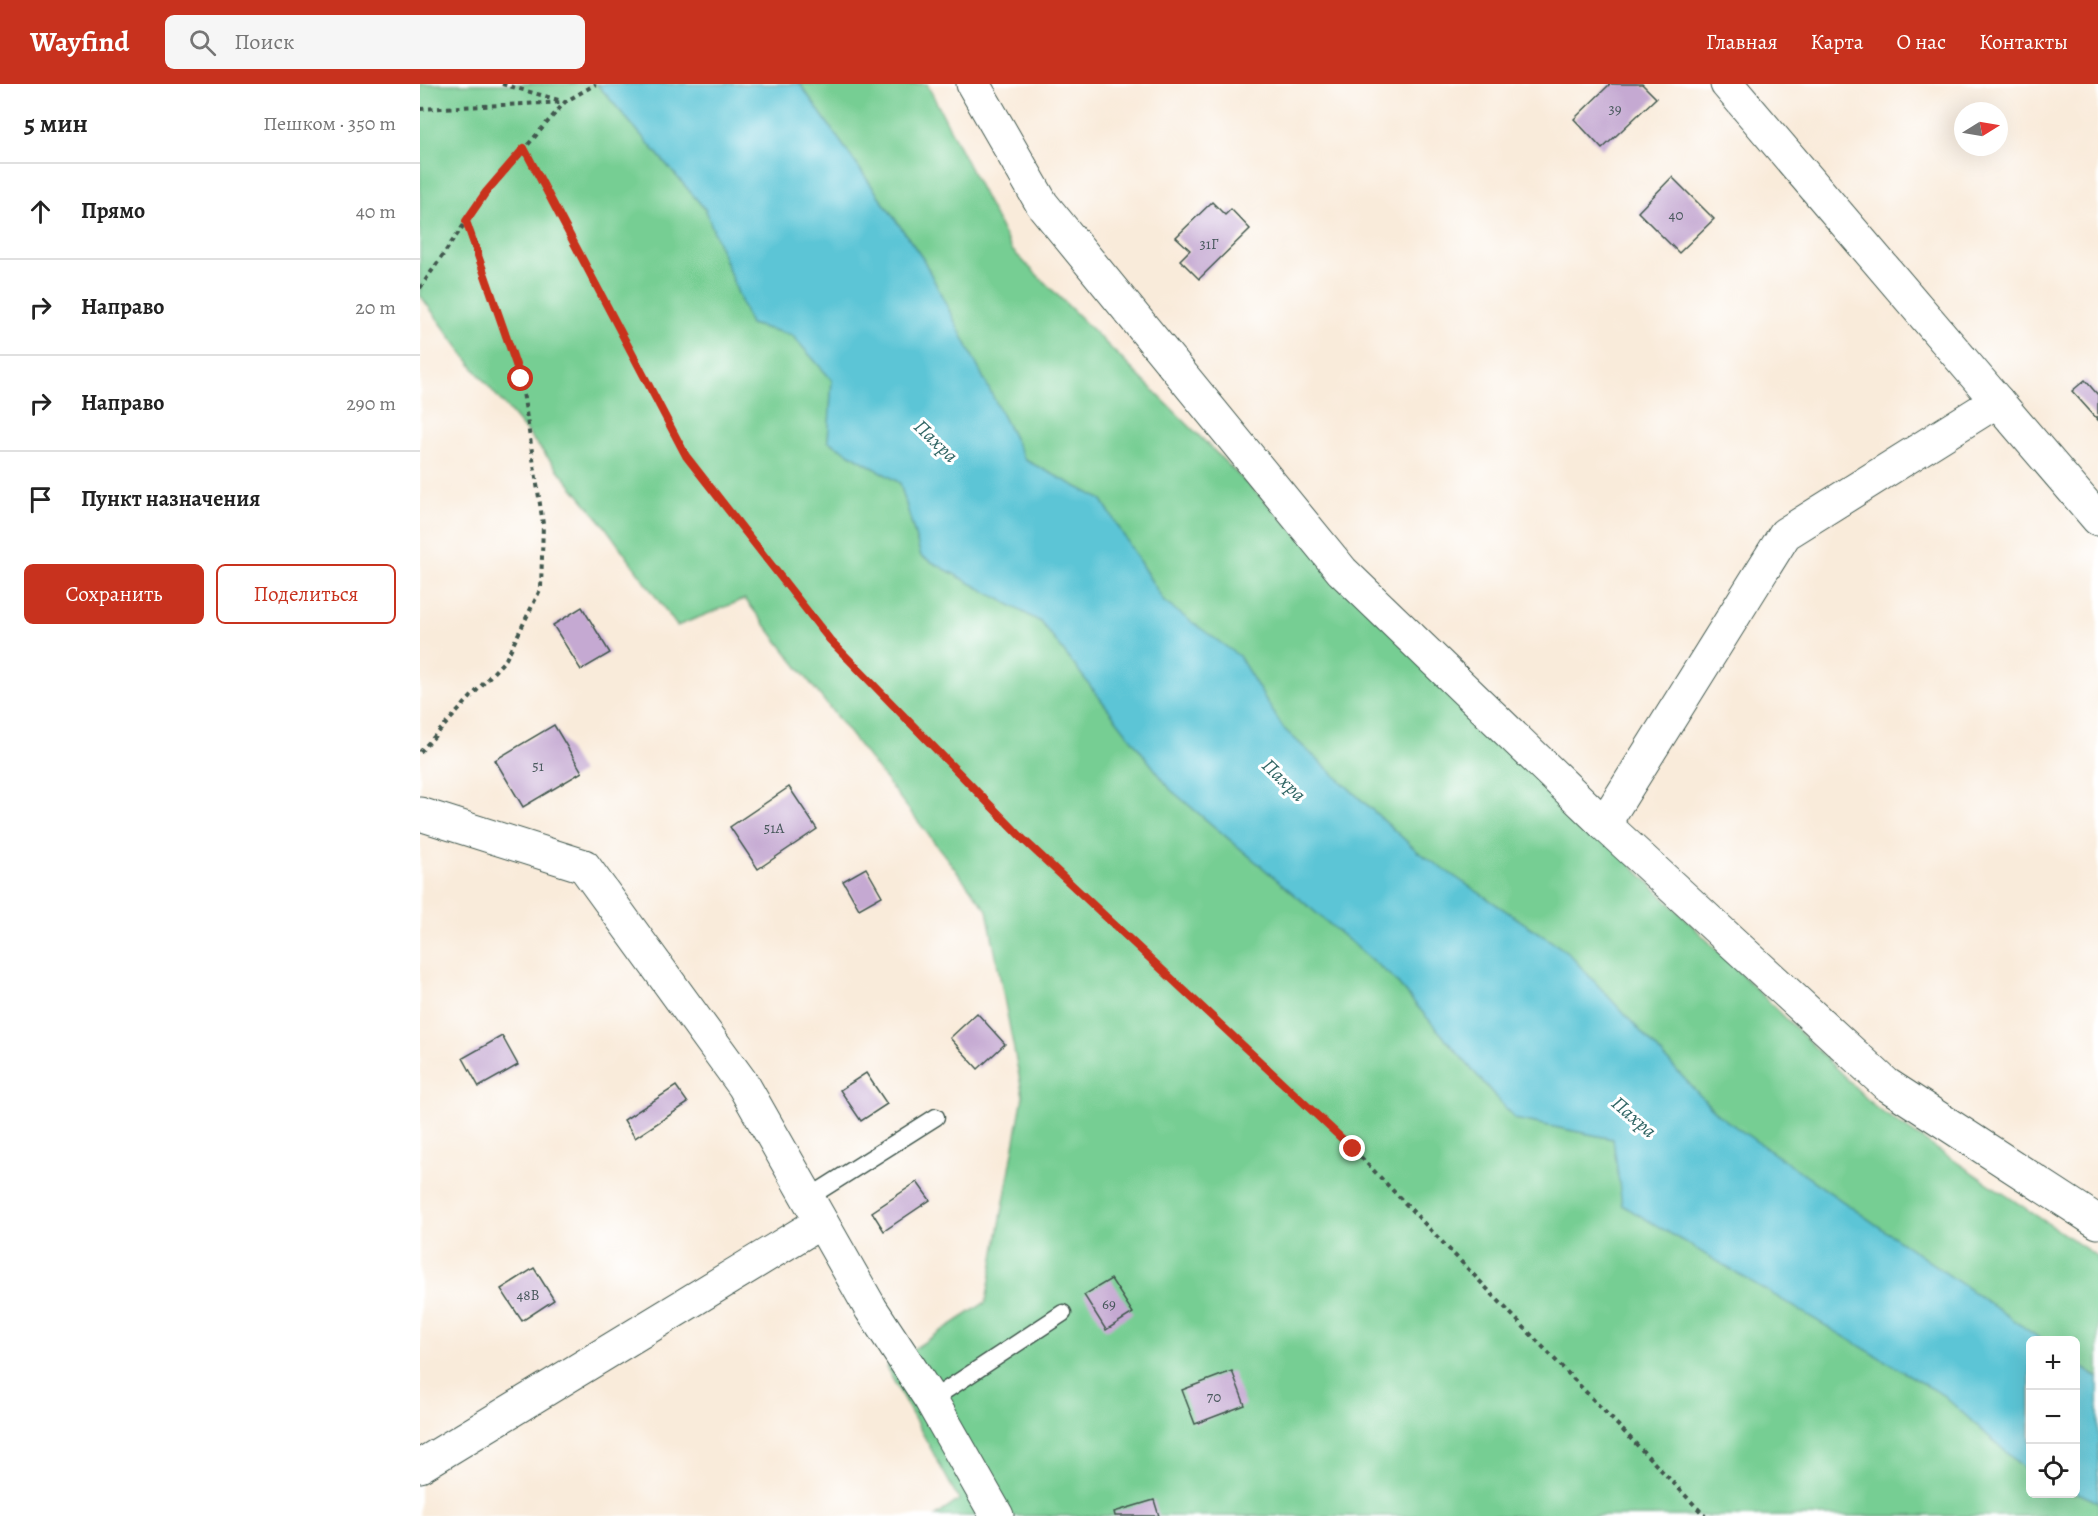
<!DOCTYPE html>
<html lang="ru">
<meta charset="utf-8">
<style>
body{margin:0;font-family:Alegreya,serif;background:#f6f6f6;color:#222}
.controls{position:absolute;right:18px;bottom:18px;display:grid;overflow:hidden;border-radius:9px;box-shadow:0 6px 24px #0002}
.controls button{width:54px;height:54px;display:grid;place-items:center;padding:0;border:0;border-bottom:2px solid #e0e0e0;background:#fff;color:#222;font:30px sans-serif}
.compass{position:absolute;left:1534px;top:18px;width:54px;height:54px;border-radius:50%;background:#fff;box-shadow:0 6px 24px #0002;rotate:79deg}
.stop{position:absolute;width:18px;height:18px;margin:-14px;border:4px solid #c8321e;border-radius:50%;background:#fff}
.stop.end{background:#c8321e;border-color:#fff;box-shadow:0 2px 6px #0008}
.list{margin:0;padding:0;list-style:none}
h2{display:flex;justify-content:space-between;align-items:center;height:78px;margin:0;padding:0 24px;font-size:26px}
h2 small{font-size:20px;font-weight:400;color:#767676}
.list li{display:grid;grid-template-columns:39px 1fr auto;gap:18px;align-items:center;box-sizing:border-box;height:96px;padding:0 24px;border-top:2px solid #e0e0e0}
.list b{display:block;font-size:22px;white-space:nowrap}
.list em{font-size:20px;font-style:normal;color:#767676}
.actions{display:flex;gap:12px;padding:18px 24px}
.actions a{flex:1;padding:14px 0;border:2px solid #c8321e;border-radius:9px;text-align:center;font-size:21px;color:#c8321e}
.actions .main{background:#c8321e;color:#fff}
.icon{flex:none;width:33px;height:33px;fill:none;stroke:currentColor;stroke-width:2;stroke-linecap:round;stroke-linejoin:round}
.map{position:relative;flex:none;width:1678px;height:1432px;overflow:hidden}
header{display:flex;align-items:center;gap:36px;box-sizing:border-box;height:84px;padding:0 30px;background:#c8321e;color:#fff}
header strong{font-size:28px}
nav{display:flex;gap:33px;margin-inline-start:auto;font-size:21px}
.search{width:420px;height:54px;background:#f6f6f6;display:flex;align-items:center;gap:15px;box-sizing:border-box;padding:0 21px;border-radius:9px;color:#767676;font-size:22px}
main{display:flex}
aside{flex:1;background:#fff}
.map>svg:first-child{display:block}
</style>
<header>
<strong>Wayfind</strong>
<div class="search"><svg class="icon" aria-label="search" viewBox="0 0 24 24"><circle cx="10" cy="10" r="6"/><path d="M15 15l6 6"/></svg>Поиск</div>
<nav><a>Главная</a><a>Карта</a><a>О нас</a><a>Контакты</a></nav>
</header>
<main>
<aside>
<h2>5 мин<small>Пешком · 350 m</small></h2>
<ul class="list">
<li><svg class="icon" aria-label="ahead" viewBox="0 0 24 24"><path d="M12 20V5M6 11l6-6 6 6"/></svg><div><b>Прямо</b></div><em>40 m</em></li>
<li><svg class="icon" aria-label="right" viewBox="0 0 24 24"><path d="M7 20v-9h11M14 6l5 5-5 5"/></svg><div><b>Направо</b></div><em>20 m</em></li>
<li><svg class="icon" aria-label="right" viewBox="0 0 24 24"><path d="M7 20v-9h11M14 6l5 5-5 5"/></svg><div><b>Направо</b></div><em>290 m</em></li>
<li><svg class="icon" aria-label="arrive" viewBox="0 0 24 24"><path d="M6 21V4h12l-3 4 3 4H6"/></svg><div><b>Пункт назначения</b></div></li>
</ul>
<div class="actions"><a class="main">Сохранить</a><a>Поделиться</a></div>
</aside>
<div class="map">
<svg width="1678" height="1432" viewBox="0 0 1678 1432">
<rect width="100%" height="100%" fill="#fff"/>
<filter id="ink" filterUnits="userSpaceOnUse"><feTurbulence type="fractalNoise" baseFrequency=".0167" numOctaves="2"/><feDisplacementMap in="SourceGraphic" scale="12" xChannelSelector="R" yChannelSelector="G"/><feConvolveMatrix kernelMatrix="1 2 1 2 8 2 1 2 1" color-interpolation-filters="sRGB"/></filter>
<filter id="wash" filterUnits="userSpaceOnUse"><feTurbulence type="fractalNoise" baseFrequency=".008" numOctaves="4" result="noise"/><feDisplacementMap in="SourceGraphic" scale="24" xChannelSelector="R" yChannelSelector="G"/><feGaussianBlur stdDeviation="1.35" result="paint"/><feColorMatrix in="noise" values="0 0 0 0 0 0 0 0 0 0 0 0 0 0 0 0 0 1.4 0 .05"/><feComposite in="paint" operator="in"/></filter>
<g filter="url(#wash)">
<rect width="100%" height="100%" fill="#f9ebda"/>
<g fill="#76ce93" stroke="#4a8664" stroke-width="1.5">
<polygon points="0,0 177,0 285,125 330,240 372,251 412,296 408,357 480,399 501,472 621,538 751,706 972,893 1095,1035 1193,1055 1203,1121 1523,1311 1604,1384 1610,1387 1610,1410 1656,1410 1656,1408 1678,1418 1678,1432 516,1432 539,1416 466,1283 566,1218 603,1012 567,826 325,515 257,542 184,441 56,287 0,211"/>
<polygon points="380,0 507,0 592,166 1456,1024 1678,1173 1678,1294 1656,1280 1656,1256 1622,1256 1297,1030 1147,868 998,768 863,644 819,573 744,518 682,416 605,376 503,175"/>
</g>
<g fill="#5bc5d6" stroke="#3d8185" stroke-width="1.5">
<polygon points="177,0 380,0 503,175 605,376 682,416 744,518 819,572 863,644 998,768 1147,868 1297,1030 1622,1256 1610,1256 1610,1387 1604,1384 1523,1311 1202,1121 1193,1055 1095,1035 972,893 751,706 621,538 501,472 480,399 408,357 412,296 372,251 330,240 285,125"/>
<polygon points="1656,1280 1678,1294 1678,1418 1656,1408"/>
</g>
<g id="blocks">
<g fill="#c5a9d2">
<polygon points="1190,0 1222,0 1236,14 1182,65 1154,35"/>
<polygon points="1252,93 1294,135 1259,169 1218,128"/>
<polygon points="792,118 805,131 811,125 830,145 779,195 760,176 770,166 756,153"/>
<polygon points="1665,296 1678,311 1678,336 1652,307"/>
<polygon points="162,523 190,569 161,586 133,541"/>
<polygon points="134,641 162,688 103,723 75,676"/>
<polygon points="369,703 397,745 338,785 310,743"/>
<polygon points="446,784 462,812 439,825 423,797"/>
<polygon points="557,929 585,960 558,985 530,954"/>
<polygon points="82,952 98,981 59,1003 43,974"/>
<polygon points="446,989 467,1020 441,1037 420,1006"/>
<polygon points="256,1002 268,1019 215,1054 204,1036"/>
<polygon points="497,1098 510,1116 464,1147 452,1128"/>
<polygon points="114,1184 134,1216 102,1237 81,1205"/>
<polygon points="691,1195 713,1229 686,1246 664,1211"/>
<polygon points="812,1287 825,1321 775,1340 762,1306"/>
<polygon points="734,1416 739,1432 695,1432 694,1428"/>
</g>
</g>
</g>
<g filter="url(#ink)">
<use href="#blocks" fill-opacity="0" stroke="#40574d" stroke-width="1.5"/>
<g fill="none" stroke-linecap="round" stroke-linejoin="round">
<defs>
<g id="service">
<polyline points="388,1114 516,1033"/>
<polyline points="511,1316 643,1229"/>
</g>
<g id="minor">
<polyline points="1577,317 1678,435"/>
<polyline points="0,730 164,782 324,1002 451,1225 511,1316 577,1432"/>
<polyline points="1184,740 1365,450 1577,317 1307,0"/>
<polyline points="0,1382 401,1138"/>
</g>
<polyline id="tertiary" points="553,0 622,120 922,487 1184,740 1466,1000 1678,1138"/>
</defs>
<use href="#service" stroke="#40574d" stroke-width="19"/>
<use href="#minor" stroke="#40574d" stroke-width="35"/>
<use href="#tertiary" stroke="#40574d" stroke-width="35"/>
<g stroke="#40574d" stroke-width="4" stroke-dasharray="4.5 4.5" stroke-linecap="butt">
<polyline points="82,0 142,17"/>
<polyline points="0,25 145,18"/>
<polyline points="104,64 266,372 410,556 605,757 933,1065 1285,1432"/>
<polyline points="0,204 66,109 145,18 176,0"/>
<polyline points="0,668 86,575 121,504 123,440 101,295 47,137"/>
</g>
<use href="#service" stroke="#fff" stroke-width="16"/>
<use href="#minor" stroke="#fff" stroke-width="33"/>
<use href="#tertiary" stroke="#fff" stroke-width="33"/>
</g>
</g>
<g fill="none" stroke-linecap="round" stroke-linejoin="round" filter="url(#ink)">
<polyline stroke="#c8321e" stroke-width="8" points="101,295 46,137 66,108 104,64 266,372 410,556 604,756 933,1065"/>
</g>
<g text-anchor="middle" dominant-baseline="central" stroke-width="6" stroke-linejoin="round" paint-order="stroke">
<g font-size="15" fill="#48585c">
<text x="1195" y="25">39</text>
<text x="1256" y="131">40</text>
<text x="789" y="160">31Г</text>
<text x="118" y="682">51</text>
<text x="354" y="744">51А</text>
<text x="108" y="1211">48В</text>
<text x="689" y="1220">69</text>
<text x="794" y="1313">70</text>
</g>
<g font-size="20" font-style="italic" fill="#316665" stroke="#fff">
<text transform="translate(516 357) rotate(44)">Пахра</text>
<text transform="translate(864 696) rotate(44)">Пахра</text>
<text transform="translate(1214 1033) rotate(41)">Пахра</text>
</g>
</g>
</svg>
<div class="controls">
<button>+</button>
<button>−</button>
<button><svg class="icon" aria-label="locate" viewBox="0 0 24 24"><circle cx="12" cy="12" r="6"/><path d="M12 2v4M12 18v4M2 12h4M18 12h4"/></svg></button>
</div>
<svg class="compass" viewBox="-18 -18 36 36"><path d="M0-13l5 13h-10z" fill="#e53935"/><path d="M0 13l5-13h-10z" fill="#767676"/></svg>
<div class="stop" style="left:101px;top:295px"></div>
<div class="stop end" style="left:933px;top:1065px"></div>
</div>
</main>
